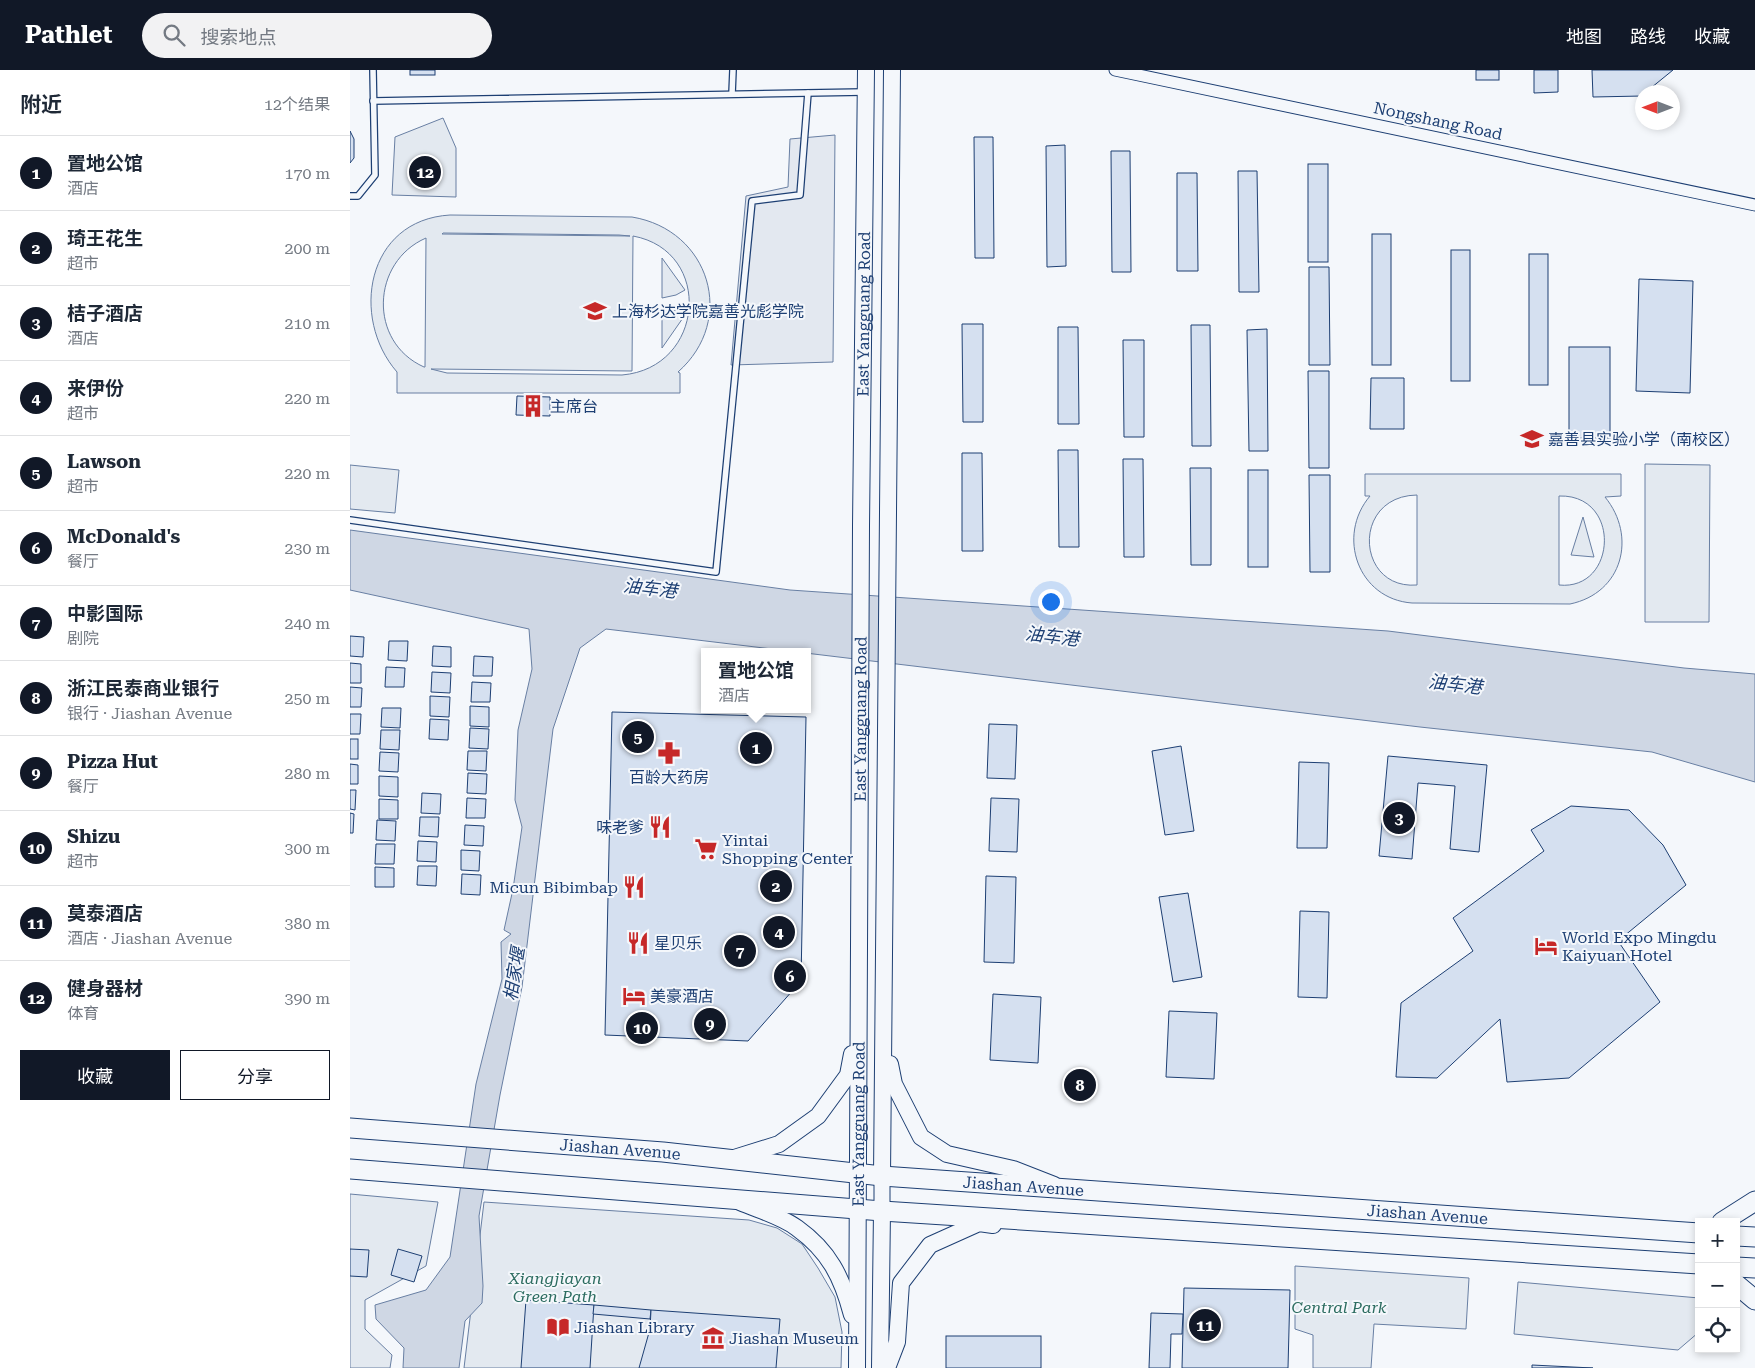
<!DOCTYPE html>
<html lang="zh">
<meta charset="utf-8">
<style>
body{margin:0;font-family:"Roboto Serif","Noto Sans SC",serif;background:#f2f2f3;color:#1f2937}
.controls{position:absolute;right:15px;bottom:15px;display:grid;overflow:hidden;border-radius:0px;box-shadow:0 2px 8px #0003}
.controls button{width:45px;height:45px;display:grid;place-items:center;padding:0;border:0;border-bottom:1px solid #e0e1e3;background:#fff;color:#1f2937;font:25px sans-serif}
.compass{position:absolute;left:1285px;top:15px;width:45px;height:45px;border-radius:50%;background:#fff;box-shadow:0 2px 8px #0003;rotate:270deg}
.you{position:absolute;left:700px;top:531px;width:18px;height:18px;margin:-12px;border:4px solid #fff;border-radius:50%;background:#1a73e8;box-shadow:0 0 0 8px #1a73e833}
.badge{display:grid;place-items:center;width:32px;height:32px;border-radius:50%;background:#111827;color:#fff;font-size:16px;font-weight:700}
.pin{position:absolute;translate:-50% -50%;border:2px solid #fff;box-shadow:0 1px 5px #0006}
.popup{position:absolute;left:351px;top:578px;width:110px;height:65px;box-sizing:border-box;display:grid;place-content:center;border-radius:0px;background:#fff;filter:drop-shadow(0 1px 4px #0005);font-size:16px;white-space:nowrap;color:#747a83}
.popup b{font-size:19px;color:#1f2937}
.popup::after{content:'';position:absolute;left:50%;top:100%;margin-left:-10px;border:10px solid transparent;border-top-color:#fff}
.list{margin:0;padding:0;list-style:none}
h2{display:flex;justify-content:space-between;align-items:center;height:65px;margin:0;padding:0 20px;font-size:21px}
h2 small{font-size:16px;font-weight:400;color:#747a83}
.list li{display:grid;grid-template-columns:32px 1fr auto;gap:15px;align-items:center;box-sizing:border-box;height:75px;padding:0 20px;border-top:1px solid #e0e1e3}
.list b{display:block;font-size:19px;white-space:nowrap}
.list p{margin:0;font-size:16px;white-space:nowrap;color:#747a83}
.list em{font-size:16px;font-style:normal;color:#747a83}
.actions{display:flex;gap:10px;padding:15px 20px}
.actions a{flex:1;padding:11px 0;border:1px solid #111827;border-radius:0px;text-align:center;font-size:18px;color:#111827}
.actions .main{background:#111827;color:#fff}
.icon{flex:none;width:28px;height:28px;fill:none;stroke:currentColor;stroke-width:2;stroke-linecap:round;stroke-linejoin:round}
.map{position:relative;flex:none;width:1405px;height:1298px;overflow:hidden}
header{display:flex;align-items:center;gap:30px;box-sizing:border-box;height:70px;padding:0 25px;background:#111827;color:#fff}
header strong{font-size:24px}
nav{display:flex;gap:28px;margin-inline-start:auto;font-size:18px}
.search{width:350px;height:45px;background:#f2f2f3;display:flex;align-items:center;gap:12px;box-sizing:border-box;padding:0 18px;border-radius:28px;color:#747a83;font-size:19px}
main{display:flex}
aside{flex:1;background:#fff}
.map>svg:first-child{display:block}
</style>
<header>
<strong>Pathlet</strong>
<div class="search"><svg class="icon" aria-label="search" viewBox="0 0 24 24"><circle cx="10" cy="10" r="6"/><path d="M15 15l6 6"/></svg>搜索地点</div>
<nav><a>地图</a><a>路线</a><a>收藏</a></nav>
</header>
<main>
<aside>
<h2>附近<small>12个结果</small></h2>
<ul class="list">
<li><span class="badge">1</span><div><b>置地公馆</b><p>酒店</p></div><em>170 m</em></li>
<li><span class="badge">2</span><div><b>琦王花生</b><p>超市</p></div><em>200 m</em></li>
<li><span class="badge">3</span><div><b>桔子酒店</b><p>酒店</p></div><em>210 m</em></li>
<li><span class="badge">4</span><div><b>来伊份</b><p>超市</p></div><em>220 m</em></li>
<li><span class="badge">5</span><div><b>Lawson</b><p>超市</p></div><em>220 m</em></li>
<li><span class="badge">6</span><div><b>McDonald's</b><p>餐厅</p></div><em>230 m</em></li>
<li><span class="badge">7</span><div><b>中影国际</b><p>剧院</p></div><em>240 m</em></li>
<li><span class="badge">8</span><div><b>浙江民泰商业银行</b><p>银行 · Jiashan Avenue</p></div><em>250 m</em></li>
<li><span class="badge">9</span><div><b>Pizza Hut</b><p>餐厅</p></div><em>280 m</em></li>
<li><span class="badge">10</span><div><b>Shizu</b><p>超市</p></div><em>300 m</em></li>
<li><span class="badge">11</span><div><b>莫泰酒店</b><p>酒店 · Jiashan Avenue</p></div><em>380 m</em></li>
<li><span class="badge">12</span><div><b>健身器材</b><p>体育</p></div><em>390 m</em></li>
</ul>
<div class="actions"><a class="main">收藏</a><a>分享</a></div>
</aside>
<div class="map">
<svg width="1405" height="1298" viewBox="0 0 1405 1298">
<rect width="100%" height="100%" fill="#f4f7fb"/>
<g fill="#e3e9f0" stroke="#687fa3" fill-rule="evenodd">
<polygon points="93,48 106,78 106,127 42,125 45,67"/>
<path d="M 100,145 L 282,147 C 360,160 387,250 328,302 L 330,303 L 330,323 L 47,323 L 47,302 C 0,248 16,150 100,145 ZM 93,163 L 269,165 L 280,166 L 92,164 ZM 283,166 C 364,181 355,298 272,305 L 97,303 L 81,299 L 282,301 ZM 76,168 L 75,297 L 74,297 C 18,272 21,192 76,168 Z"/>
<polygon points="312,188 335,220 326,225 312,228"/>
<polygon points="312,239 327,241 335,245 312,278"/>
<polygon points="1295,394 1360,395 1359,552 1295,552"/>
<polygon points="0,395 49,400 45,443 0,439"/>
<path d="M 1015,404 L 1271,404 L 1271,426 L 1255,427 C 1287,466 1273,523 1220,534 L 1062,533 C 1008,529 986,466 1020,426 L 1015,426 ZM 1067,425 L 1067,515 C 1006,520 1001,426 1067,425 ZM 1209,426 C 1272,424 1267,521 1209,515 Z"/>
<polygon points="1233,447 1244,487 1221,485"/>
<polygon points="0,1124 88,1132 76,1196 15,1230 15,1259 42,1285 40,1298 0,1298"/>
<polygon points="134,1132 399,1150 427,1158 452,1174 468,1198 485,1227 492,1262 491,1298 114,1298"/>
<polygon points="945,1196 1119,1208 1116,1259 1024,1254 1021,1298 963,1298 963,1265 945,1259"/>
<polygon points="1168,1212 1349,1228 1349,1262 1328,1280 1164,1264"/>
</g>
<polygon fill="#e3e8f0" stroke="#687fa3" points="485,65 483,292 381,295 396,126 438,117 440,69"/>
<polygon fill="#cfd7e4" stroke="#687fa3" points="0,460 440,520 1038,561 1334,598 1405,604 1405,712 1302,682 1070,657 256,559 230,578 203,659 172,917 150,1025 129,1146 133,1216 132,1233 115,1251 109,1298 53,1298 54,1278 26,1249 25,1235 76,1220 100,1187 126,1014 152,909 151,872 161,864 154,860 163,819 172,757 165,730 168,660 182,599 179,559 0,520"/>
<g fill="#d5e0f0" stroke="#1d3f73">
<rect x="60" y="0" width="25" height="5"/>
<rect x="1126" y="0" width="23" height="10"/>
<polygon points="1184,0 1208,0 1208,22 1184,23"/>
<polygon points="1242,0 1323,0 1296,22 1292,22 1292,26 1243,27"/>
<polygon points="0,61 4,69 4,88 0,93"/>
<polygon points="624,67 643,67 644,188 625,188"/>
<polygon points="715,75 716,196 697,197 696,76"/>
<polygon points="761,81 780,81 781,202 762,202"/>
<rect x="958" y="94" width="20" height="98"/>
<polygon points="888,101 907,101 909,222 889,222"/>
<polygon points="827,103 847,103 848,201 827,201"/>
<rect x="1022" y="164" width="19" height="131"/>
<rect x="1101" y="180" width="19" height="131"/>
<rect x="1179" y="184" width="19" height="131"/>
<polygon points="959,197 979,197 980,295 959,295"/>
<polygon points="1289,209 1343,211 1340,323 1286,321"/>
<polygon points="612,254 633,254 633,352 613,352"/>
<polygon points="841,255 860,255 861,376 842,376"/>
<polygon points="708,257 728,257 729,354 708,354"/>
<polygon points="917,259 918,381 899,381 897,260"/>
<polygon points="773,270 794,270 794,367 774,367"/>
<rect x="1219" y="277" width="41" height="91"/>
<polygon points="958,301 979,301 979,398 959,398"/>
<polygon points="1021,308 1054,308 1054,359 1020,359"/>
<polygon points="167,326 200,327 200,346 166,345"/>
<polygon points="708,380 728,380 729,477 709,477"/>
<polygon points="612,383 632,383 633,481 612,481"/>
<polygon points="773,389 793,389 794,487 774,487"/>
<polygon points="840,398 861,398 861,495 841,495"/>
<rect x="898" y="400" width="20" height="97"/>
<polygon points="959,405 980,405 980,502 960,502"/>
<polygon points="0,566 14,567 13,587 0,586"/>
<polygon points="39,571 58,571 57,591 38,590"/>
<polygon points="83,576 101,577 101,597 82,596"/>
<polygon points="124,586 143,587 142,606 123,606"/>
<polygon points="0,593 11,594 11,613 0,613"/>
<polygon points="36,597 55,598 54,617 35,617"/>
<polygon points="82,602 101,603 100,623 81,622"/>
<polygon points="122,612 141,613 140,632 121,632"/>
<polygon points="0,617 12,618 11,637 0,637"/>
<polygon points="80,626 100,627 99,647 80,646"/>
<polygon points="120,636 139,637 139,657 120,656"/>
<polygon points="32,638 51,638 50,658 31,657"/>
<polygon points="262,642 456,647 451,911 398,971 255,965"/>
<polygon points="0,644 11,644 10,664 0,664"/>
<polygon points="80,649 99,650 98,670 79,669"/>
<polygon points="639,654 667,655 665,709 637,708"/>
<polygon points="120,658 139,659 138,679 119,678"/>
<polygon points="31,660 50,660 49,680 30,679"/>
<rect x="0" y="669" width="8" height="20"/>
<polygon points="831,676 844,761 815,765 802,681"/>
<polygon points="118,681 137,681 136,701 117,700"/>
<polygon points="30,682 49,683 48,702 29,701"/>
<polygon points="1038,686 1137,695 1129,782 1100,779 1105,716 1068,713 1062,789 1029,786"/>
<polygon points="949,692 979,693 977,778 947,778"/>
<polygon points="0,694 8,695 8,714 0,714"/>
<polygon points="118,703 137,704 136,724 117,723"/>
<polygon points="29,706 48,707 48,727 29,726"/>
<polygon points="0,720 6,720 5,740 0,739"/>
<polygon points="72,723 91,724 90,744 71,743"/>
<polygon points="117,728 136,729 135,748 116,748"/>
<polygon points="641,728 669,729 667,782 639,781"/>
<polygon points="29,729 48,730 48,749 29,749"/>
<polygon points="1221,736 1279,740 1313,775 1336,815 1268,871 1310,932 1219,1008 1157,1012 1150,949 1087,1008 1046,1007 1051,933 1123,881 1103,848 1194,781 1181,760"/>
<polygon points="0,743 4,744 3,763 0,763"/>
<polygon points="70,747 89,747 88,767 69,766"/>
<polygon points="27,750 46,751 45,771 26,770"/>
<polygon points="115,755 134,756 133,776 114,775"/>
<polygon points="68,771 87,772 86,792 67,791"/>
<polygon points="26,774 45,774 44,794 25,794"/>
<polygon points="111,780 130,781 129,801 111,800"/>
<polygon points="68,796 87,796 86,816 67,815"/>
<polygon points="25,797 44,798 44,817 25,817"/>
<polygon points="112,804 131,805 130,825 111,824"/>
<polygon points="636,806 666,807 664,893 634,892"/>
<polygon points="838,823 852,907 823,912 809,827"/>
<polygon points="950,841 979,842 977,928 948,927"/>
<polygon points="643,924 691,927 688,993 640,990"/>
<polygon points="819,941 867,943 864,1009 816,1007"/>
<polygon points="0,1179 19,1180 17,1207 0,1206"/>
<polygon points="48,1179 72,1186 64,1212 41,1205"/>
<polygon points="834,1218 940,1220 938,1298 832,1298"/>
<polygon points="176,1230 244,1235 240,1298 171,1298"/>
<polygon points="244,1235 301,1240 300,1249 243,1244"/>
<polygon points="301,1240 430,1249 426,1298 289,1298 300,1259"/>
<polygon points="801,1243 833,1244 832,1264 821,1264 820,1298 799,1298"/>
<rect x="596" y="1266" width="95" height="32"/>
<polygon points="1182,1295 1243,1298 1182,1298"/>
</g>
<g fill="none" stroke-linecap="round" stroke-linejoin="round">
<defs>
<g id="service">
<polyline points="382,24 383,0"/>
<polyline points="23,31 514,22"/>
<polyline points="0,126 8,126 25,105 23,0"/>
<polyline points="0,450 366,502 402,131 450,125 458,23"/>
</g>
<polyline id="minor" points="765,0 1405,135"/>
<polyline id="tertiary" points="532,1141 532,1106"/>
<g id="secondary">
<polyline points="540,994 544,1014 571,1067 597,1084 663,1099 704,1115"/>
<polyline points="381,1089 429,1074 468,1046 498,1005 502,984"/>
<polyline points="532,1106 542,0"/>
<path d="M 390,1132 C 408,1140 431,1146 447,1158 C 479,1181 492,1207 502,1245"/>
<path id="s1" d="M 507,1298 L 511,456 L 516,0"/>
<polyline points="530,1298 532,1141"/>
<polyline points="537,1298 547,1272 551,1213 580,1175 629,1153 643,1155"/>
</g>
<g id="primary">
<path id="s2" d="M 0,1058 L 313,1082 L 532,1106 L 1349,1163"/>
<polyline points="0,1099 532,1141 1349,1194"/>
<polyline points="1372,1152 1405,1131"/>
<polyline points="1386,1166 1405,1167"/>
<polyline points="1386,1197 1405,1198"/>
<polyline points="1386,1214 1405,1230"/>
</g>
</defs>
<use href="#service" stroke="#1d3f73" stroke-width="8"/>
<use href="#minor" stroke="#1d3f73" stroke-width="13"/>
<use href="#tertiary" stroke="#1d3f73" stroke-width="17"/>
<use href="#secondary" stroke="#1d3f73" stroke-width="18"/>
<use href="#primary" stroke="#1d3f73" stroke-width="21"/>
<use href="#service" stroke="#f4f7fb" stroke-width="5.5"/>
<use href="#minor" stroke="#f4f7fb" stroke-width="11"/>
<use href="#tertiary" stroke="#f4f7fb" stroke-width="15"/>
<use href="#secondary" stroke="#f4f7fb" stroke-width="16"/>
<use href="#primary" stroke="#f4f7fb" stroke-width="19"/>
</g>
<defs>
<symbol id="university-bare" viewBox="-9 -9 18 18"><path d="M0-5L7-2L0 1L-7-2ZM-4 1L0 2.5L4 1V4Q0 6-4 4Z" fill="#c62828" stroke="#f4f7fb" stroke-width="2.5" paint-order="stroke"/></symbol>
<symbol id="building-bare" viewBox="-9 -9 18 18"><path d="M-4-6H4V6H1V3H-1V6H-4ZM-2.5-4.3h1.7v1.8h-1.7ZM.8-4.3h1.7v1.8H.8ZM-2.5-1h1.7V.8h-1.7ZM.8-1h1.7V.8H.8Z" fill="#c62828" stroke="#f4f7fb" stroke-width="2.5" paint-order="stroke"/></symbol>
<symbol id="school-bare" viewBox="-9 -9 18 18"><path d="M0-5L7-2L0 1L-7-2ZM-4 1L0 2.5L4 1V4Q0 6-4 4Z" fill="#c62828" stroke="#f4f7fb" stroke-width="2.5" paint-order="stroke"/></symbol>
<symbol id="pharmacy-bare" viewBox="-9 -9 18 18"><path d="M-2-6h4v4h4v4h-4v4h-4v-4h-4v-4h4Z" fill="#c62828" stroke="#f4f7fb" stroke-width="2.5" paint-order="stroke"/></symbol>
<symbol id="restaurant-bare" viewBox="-9 -9 18 18"><path d="M-5-6h1v4h1v-4h1v4h1v-4h1v5L-1.5 .5V6h-2V.5L-5-1ZM5-6V6H3V1.5H1.5Q1.5-4 5-6Z" fill="#c62828" stroke="#f4f7fb" stroke-width="2.5" paint-order="stroke"/></symbol>
<symbol id="supermarket-bare" viewBox="-9 -9 18 18"><path d="M-6-5.5h2.5l.6 2H6L4.5 2H-2.5L-4.4-4H-6ZM-1.5 3.2a1.3 1.3 0 1 0 .1 0ZM3 3.2a1.3 1.3 0 1 0 .1 0Z" fill="#c62828" stroke="#f4f7fb" stroke-width="2.5" paint-order="stroke"/></symbol>
<symbol id="hotel-bare" viewBox="-9 -9 18 18"><path d="M-6-4.5h1.5V1H6V5H4.5V3h-9V5H-6ZM-4 0a1.8 1.8 0 1 1 3.6 0ZM.5 0V-2.5h3Q6-2.5 6 0Z" fill="#c62828" stroke="#f4f7fb" stroke-width="2.5" paint-order="stroke"/></symbol>
<symbol id="library-bare" viewBox="-9 -9 18 18"><path d="M-6-4Q-3-5.5-.7-3.5V5Q-3 3-6 4ZM6-4Q3-5.5 .7-3.5V5Q3 3 6 4Z" fill="#c62828" stroke="#f4f7fb" stroke-width="2.5" paint-order="stroke"/></symbol>
<symbol id="museum-bare" viewBox="-9 -9 18 18"><path d="M0-6L6-3V-2H-6V-3ZM-5-1h2V3h-2ZM-1-1h2V3h-2ZM3-1h2V3H3ZM-6 4H6V6H-6Z" fill="#c62828" stroke="#f4f7fb" stroke-width="2.5" paint-order="stroke"/></symbol>
</defs>
<g fill-rule="evenodd">
<use href="#university-bare" x="229" y="225" width="32" height="32"/>
<use href="#building-bare" x="167" y="320" width="32" height="32"/>
<use href="#school-bare" x="1166" y="353" width="32" height="32"/>
<use href="#pharmacy-bare" x="303" y="667" width="32" height="32"/>
<use href="#restaurant-bare" x="294" y="741" width="32" height="32"/>
<use href="#supermarket-bare" x="340" y="763" width="32" height="32"/>
<use href="#restaurant-bare" x="268" y="801" width="32" height="32"/>
<use href="#restaurant-bare" x="272" y="857" width="32" height="32"/>
<use href="#hotel-bare" x="1180" y="860" width="32" height="32"/>
<use href="#hotel-bare" x="268" y="910" width="32" height="32"/>
<use href="#library-bare" x="192" y="1241" width="32" height="32"/>
<use href="#museum-bare" x="347" y="1252" width="32" height="32"/>
</g>
<g text-anchor="middle" dominant-baseline="central" stroke-width="4" stroke-linejoin="round" paint-order="stroke">
<g font-size="16" fill="#1d3f73" stroke="#f4f7fb">
<text transform="translate(1088 51) rotate(12)">Nongshang Road</text>
<text stroke="none"><textPath href="#s1" startOffset="1054">East Yangguang Road</textPath></text>
<text stroke="none"><textPath href="#s1" startOffset="649">East Yangguang Road</textPath></text>
<text stroke="none"><textPath href="#s1" startOffset="244">East Yangguang Road</textPath></text>
<text stroke="none"><textPath href="#s2" startOffset="271">Jiashan Avenue</textPath></text>
<text stroke="none"><textPath href="#s2" startOffset="676">Jiashan Avenue</textPath></text>
<text stroke="none"><textPath href="#s2" startOffset="1081">Jiashan Avenue</textPath></text>
</g>
<g font-size="16" fill="#1d3f73" stroke="#f4f7fb" text-anchor="start">
<text x="262" y="241">上海杉达学院嘉善光彪学院</text>
<text x="200" y="336">主席台</text>
<text x="1198" y="369">嘉善县实验小学（南校区）</text>
<text x="319" y="707" text-anchor="middle">百龄大药房</text>
<text x="294" y="757" text-anchor="end">味老爹</text>
<text x="372" y="770">Yintai<tspan x="372" dy="18">Shopping Center</tspan></text>
<text x="268" y="817" text-anchor="end">Micun Bibimbap</text>
<text x="1212" y="867">World Expo Mingdu<tspan x="1212" dy="18">Kaiyuan Hotel</tspan></text>
<text x="304" y="873">星贝乐</text>
<text x="300" y="926">美豪酒店</text>
<text x="224" y="1257">Jiashan Library</text>
<text x="379" y="1268">Jiashan Museum</text>
</g>
<g font-size="16" font-style="italic" fill="#2c6c60" stroke="#f4f7fb">
<text x="205" y="1208">Xiangjiayan<tspan x="205" dy="18">Green Path</tspan></text>
<text x="989" y="1237">Central Park</text>
</g>
<g font-size="18" font-style="italic" fill="#1d3f73" stroke="#f4f7fb">
<text transform="translate(300 518) rotate(7)">油车港</text>
<text transform="translate(702 566) rotate(7)">油车港</text>
<text transform="translate(1105 614) rotate(7)">油车港</text>
<text transform="translate(164 904) rotate(-81)">相家堰</text>
</g>
</g>
</svg>
<div class="controls">
<button>+</button>
<button>−</button>
<button><svg class="icon" aria-label="locate" viewBox="0 0 24 24"><circle cx="12" cy="12" r="6"/><path d="M12 2v4M12 18v4M2 12h4M18 12h4"/></svg></button>
</div>
<svg class="compass" viewBox="-18 -18 36 36"><path d="M0-13l5 13h-10z" fill="#e53935"/><path d="M0 13l5-13h-10z" fill="#747a83"/></svg>
<div class="you"></div>
<div class="pin badge" style="left:406px;top:678px">1</div>
<div class="popup"><b>置地公馆</b>酒店</div>
<div class="pin badge" style="left:426px;top:816px">2</div>
<div class="pin badge" style="left:1049px;top:748px">3</div>
<div class="pin badge" style="left:429px;top:862px">4</div>
<div class="pin badge" style="left:288px;top:667px">5</div>
<div class="pin badge" style="left:440px;top:906px">6</div>
<div class="pin badge" style="left:390px;top:881px">7</div>
<div class="pin badge" style="left:730px;top:1015px">8</div>
<div class="pin badge" style="left:360px;top:954px">9</div>
<div class="pin badge" style="left:292px;top:958px">10</div>
<div class="pin badge" style="left:855px;top:1255px">11</div>
<div class="pin badge" style="left:75px;top:102px">12</div>
</div>
</main>
